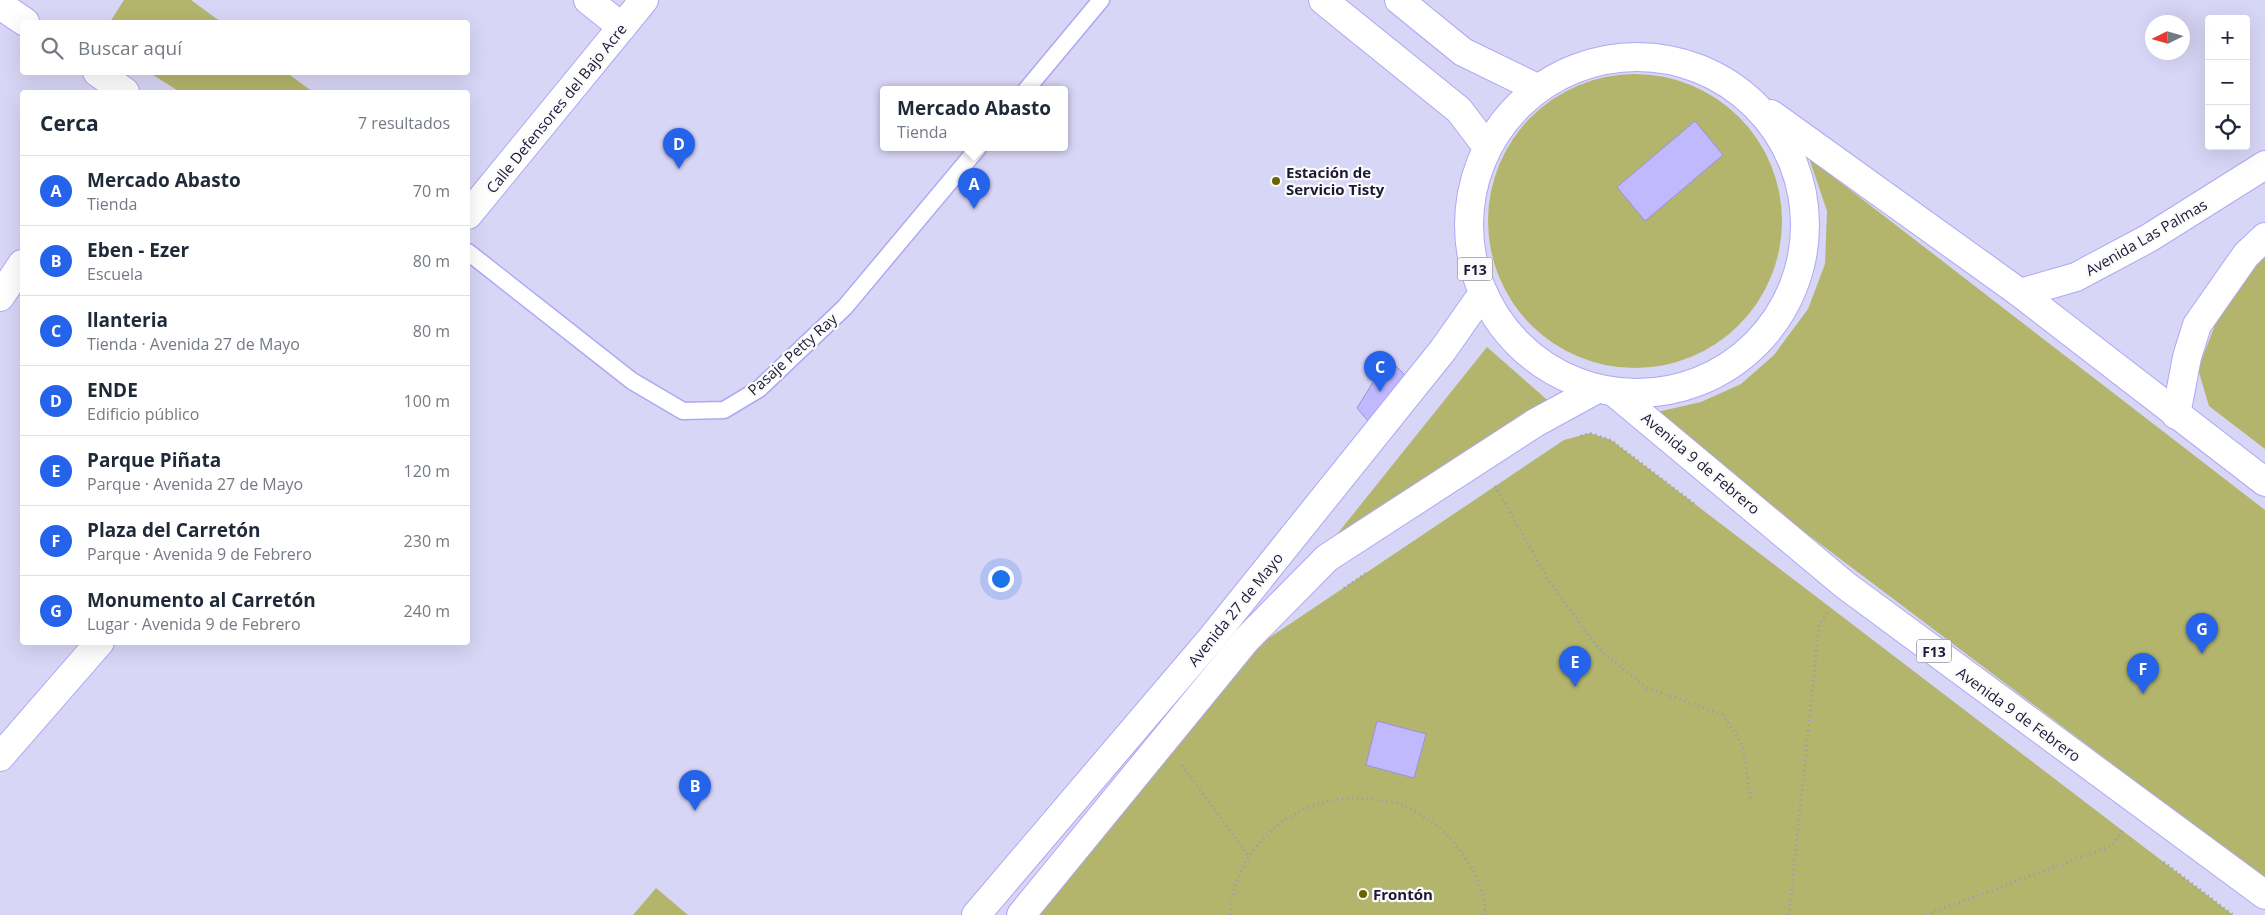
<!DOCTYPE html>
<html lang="es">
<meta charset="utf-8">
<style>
body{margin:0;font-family:"Open Sans",sans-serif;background:#f6f6f7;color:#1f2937}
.controls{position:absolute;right:15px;top:15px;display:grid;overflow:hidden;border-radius:5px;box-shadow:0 5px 20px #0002}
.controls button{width:45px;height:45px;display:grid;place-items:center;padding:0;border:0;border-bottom:1px solid #e0e1e3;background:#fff;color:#1f2937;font:25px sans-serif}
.compass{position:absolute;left:2145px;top:15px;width:45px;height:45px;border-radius:50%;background:#fff;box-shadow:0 5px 20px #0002;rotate:265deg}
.you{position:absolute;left:1000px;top:578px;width:18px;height:18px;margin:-12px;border:4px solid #fff;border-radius:50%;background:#1a73e8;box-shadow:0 0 0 8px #1a73e833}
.badge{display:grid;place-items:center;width:32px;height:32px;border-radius:50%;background:#2563eb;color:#fff;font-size:16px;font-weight:700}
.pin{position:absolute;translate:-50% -41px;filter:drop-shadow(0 1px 2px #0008)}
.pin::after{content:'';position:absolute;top:26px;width:18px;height:15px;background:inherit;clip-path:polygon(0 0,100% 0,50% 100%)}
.popup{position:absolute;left:880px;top:86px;width:188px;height:65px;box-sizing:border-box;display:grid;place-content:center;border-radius:5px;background:#fff;filter:drop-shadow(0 1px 4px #0005);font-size:16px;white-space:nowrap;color:#747a83}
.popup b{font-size:19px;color:#1f2937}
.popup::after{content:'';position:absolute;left:50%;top:100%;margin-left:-10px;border:10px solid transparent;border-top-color:#fff}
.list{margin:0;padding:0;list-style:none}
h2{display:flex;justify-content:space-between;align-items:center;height:65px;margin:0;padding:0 20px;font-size:21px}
h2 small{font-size:16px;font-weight:400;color:#747a83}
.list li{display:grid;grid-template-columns:32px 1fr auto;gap:15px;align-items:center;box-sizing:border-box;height:70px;padding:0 20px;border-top:1px solid #e0e1e3}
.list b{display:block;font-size:19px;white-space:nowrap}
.list p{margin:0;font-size:16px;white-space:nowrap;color:#747a83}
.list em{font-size:16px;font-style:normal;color:#747a83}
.icon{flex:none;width:28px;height:28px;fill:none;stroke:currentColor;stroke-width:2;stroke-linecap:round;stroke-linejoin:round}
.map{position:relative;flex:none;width:2265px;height:915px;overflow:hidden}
.search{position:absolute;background:#fff;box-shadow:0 5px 20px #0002;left:20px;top:20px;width:450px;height:55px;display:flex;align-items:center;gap:12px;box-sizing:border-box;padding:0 18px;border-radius:5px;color:#747a83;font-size:19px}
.panel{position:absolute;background:#fff;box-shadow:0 5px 20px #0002;left:20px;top:90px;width:450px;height:555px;border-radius:5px}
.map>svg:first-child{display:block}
</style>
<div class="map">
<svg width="2265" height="915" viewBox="0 0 2265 915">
<rect width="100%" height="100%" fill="#d8d6f6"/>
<g fill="#b4b56d">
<polygon points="124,0 191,0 221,22 110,22"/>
<polygon points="150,73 287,73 313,92 180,92"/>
<circle cx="1635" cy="221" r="147"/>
<polygon points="1809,158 2265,510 2265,879 1648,414 1701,402 1741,384 1774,355 1808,309 1825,264 1827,211"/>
<polygon points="2265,255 2265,449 2209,406 2198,369 2215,325 2251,268"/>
<polygon points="1487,347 1553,405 1318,558"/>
<polygon points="1590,433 1611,440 2233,915 1032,915 1239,658 1564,440"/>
<polygon points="656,888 688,915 633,915"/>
</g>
<g fill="#c0b9fe" stroke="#9a91dc">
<polygon points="1695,121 1723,155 1645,221 1617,187"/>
<polygon points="1388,358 1407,377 1369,422 1357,408"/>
<polygon points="1377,721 1426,734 1414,778 1366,765"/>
</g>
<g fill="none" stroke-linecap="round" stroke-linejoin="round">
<defs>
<g id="lane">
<polyline points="1026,90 1101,0"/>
<polyline points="468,252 632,381 683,411 724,410 759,389 845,307 978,148"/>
</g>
<g id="street">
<polyline points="588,0 622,27"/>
<polyline points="0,5 25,22"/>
<polyline points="97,72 125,92"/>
<polyline points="468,215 644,0"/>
<polyline points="0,297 22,264"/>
<polyline points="0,757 100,642"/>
</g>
<g id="secondary">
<polyline points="2020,293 2076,277 2149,238 2265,165"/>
<polyline points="2176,415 2187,357 2197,325 2246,255 2265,237"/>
<polyline points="976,915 1211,639 1443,350 1483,293"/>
<polyline points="1021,915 1246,640 1327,558 1535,423 1597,389"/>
</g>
<g id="highway">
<polyline points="1323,0 1459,110 1487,147"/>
<polyline points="1399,0 1463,52 1537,88"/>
<circle cx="1637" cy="225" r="168"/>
<polyline points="1771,114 2020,293 2265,482"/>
<polyline points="1615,393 1845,585 2265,895"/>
</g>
</defs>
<use href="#lane" stroke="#afa7f4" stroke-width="19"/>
<use href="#street" stroke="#afa7f4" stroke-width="30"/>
<use href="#secondary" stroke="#afa7f4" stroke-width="30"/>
<use href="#highway" stroke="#afa7f4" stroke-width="30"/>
<g stroke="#9b98b7" stroke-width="3" stroke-dasharray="1 4" stroke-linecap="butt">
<polyline points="1581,436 1590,433 1611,440 1696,505"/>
<polyline points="1495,486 1551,584 1598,648 1647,688 1722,714 1743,746 1751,800"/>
<polyline points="1344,588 1368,572"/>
<polyline points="1182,765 1248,855"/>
<polyline points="2164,862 2233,915"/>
<path d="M 1230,915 C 1234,840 1308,785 1381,801 C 1389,802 1400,803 1407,807 C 1428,817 1445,831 1459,849 C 1473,867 1486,892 1485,915"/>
<polyline points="1789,915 1819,626 1829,610"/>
<polyline points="1926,915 2111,846 2124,829"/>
</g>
<use href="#lane" stroke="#fff" stroke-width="16"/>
<use href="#street" stroke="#fff" stroke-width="28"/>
<use href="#secondary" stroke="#fff" stroke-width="28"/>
<use href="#highway" stroke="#fff" stroke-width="28"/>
</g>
<g fill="#676500" stroke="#fbfbfb" stroke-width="2">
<circle cx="1276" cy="181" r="5"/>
<circle cx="1363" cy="894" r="5"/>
</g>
<g text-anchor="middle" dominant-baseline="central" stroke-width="4.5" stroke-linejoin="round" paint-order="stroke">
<g fill="#fbfbfb" stroke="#605c70" stroke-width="1">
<rect x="1457.5" y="257.5" width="35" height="23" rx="4"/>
<rect x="1916.5" y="639.5" width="35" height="23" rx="4"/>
</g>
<g font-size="14" font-weight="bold" fill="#1d1835">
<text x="1475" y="269">F13</text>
<text x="1934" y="651">F13</text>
</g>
<g font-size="15" fill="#1d1835" stroke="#fbfbfb">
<text transform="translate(556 108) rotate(-51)">Calle Defensores del Bajo Acre</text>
<text transform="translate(2146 237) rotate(-30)">Avenida Las Palmas</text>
<text transform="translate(792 354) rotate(-42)">Pasaje Petty Ray</text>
<text transform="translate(1701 463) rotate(40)">Avenida 9 de Febrero</text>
<text transform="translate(1235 609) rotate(-51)">Avenida 27 de Mayo</text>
<text transform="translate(2019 714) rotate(36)">Avenida 9 de Febrero</text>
</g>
<g font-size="15" font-weight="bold" fill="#1d1835" stroke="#fbfbfb" text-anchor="start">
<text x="1286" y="172">Estación de<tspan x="1286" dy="17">Servicio Tisty</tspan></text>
<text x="1373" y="894">Frontón</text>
</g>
</g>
</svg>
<div class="controls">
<button>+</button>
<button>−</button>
<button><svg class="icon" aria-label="locate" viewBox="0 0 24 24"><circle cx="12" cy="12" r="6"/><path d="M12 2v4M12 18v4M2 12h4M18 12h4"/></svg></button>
</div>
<svg class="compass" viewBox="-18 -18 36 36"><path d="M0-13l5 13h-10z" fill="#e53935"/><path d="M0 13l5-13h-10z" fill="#747a83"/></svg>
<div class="you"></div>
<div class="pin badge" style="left:974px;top:209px">A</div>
<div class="popup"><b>Mercado Abasto</b>Tienda</div>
<div class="pin badge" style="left:695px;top:811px">B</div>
<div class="pin badge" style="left:1380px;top:392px">C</div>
<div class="pin badge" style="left:679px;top:169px">D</div>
<div class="pin badge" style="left:1575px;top:687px">E</div>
<div class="pin badge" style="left:2143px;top:694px">F</div>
<div class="pin badge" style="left:2202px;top:654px">G</div>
<div class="search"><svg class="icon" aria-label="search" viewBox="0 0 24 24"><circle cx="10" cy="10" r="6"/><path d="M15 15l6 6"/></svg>Buscar aquí</div>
<section class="panel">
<h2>Cerca<small>7 resultados</small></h2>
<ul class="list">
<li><span class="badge">A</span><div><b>Mercado Abasto</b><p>Tienda</p></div><em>70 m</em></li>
<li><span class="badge">B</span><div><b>Eben - Ezer</b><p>Escuela</p></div><em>80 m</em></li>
<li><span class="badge">C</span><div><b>llanteria</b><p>Tienda · Avenida 27 de Mayo</p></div><em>80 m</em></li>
<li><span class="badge">D</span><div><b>ENDE</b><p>Edificio público</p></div><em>100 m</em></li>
<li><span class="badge">E</span><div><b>Parque Piñata</b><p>Parque · Avenida 27 de Mayo</p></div><em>120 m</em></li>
<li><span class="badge">F</span><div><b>Plaza del Carretón</b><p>Parque · Avenida 9 de Febrero</p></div><em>230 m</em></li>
<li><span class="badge">G</span><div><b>Monumento al Carretón</b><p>Lugar · Avenida 9 de Febrero</p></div><em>240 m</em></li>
</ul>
</section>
</div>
